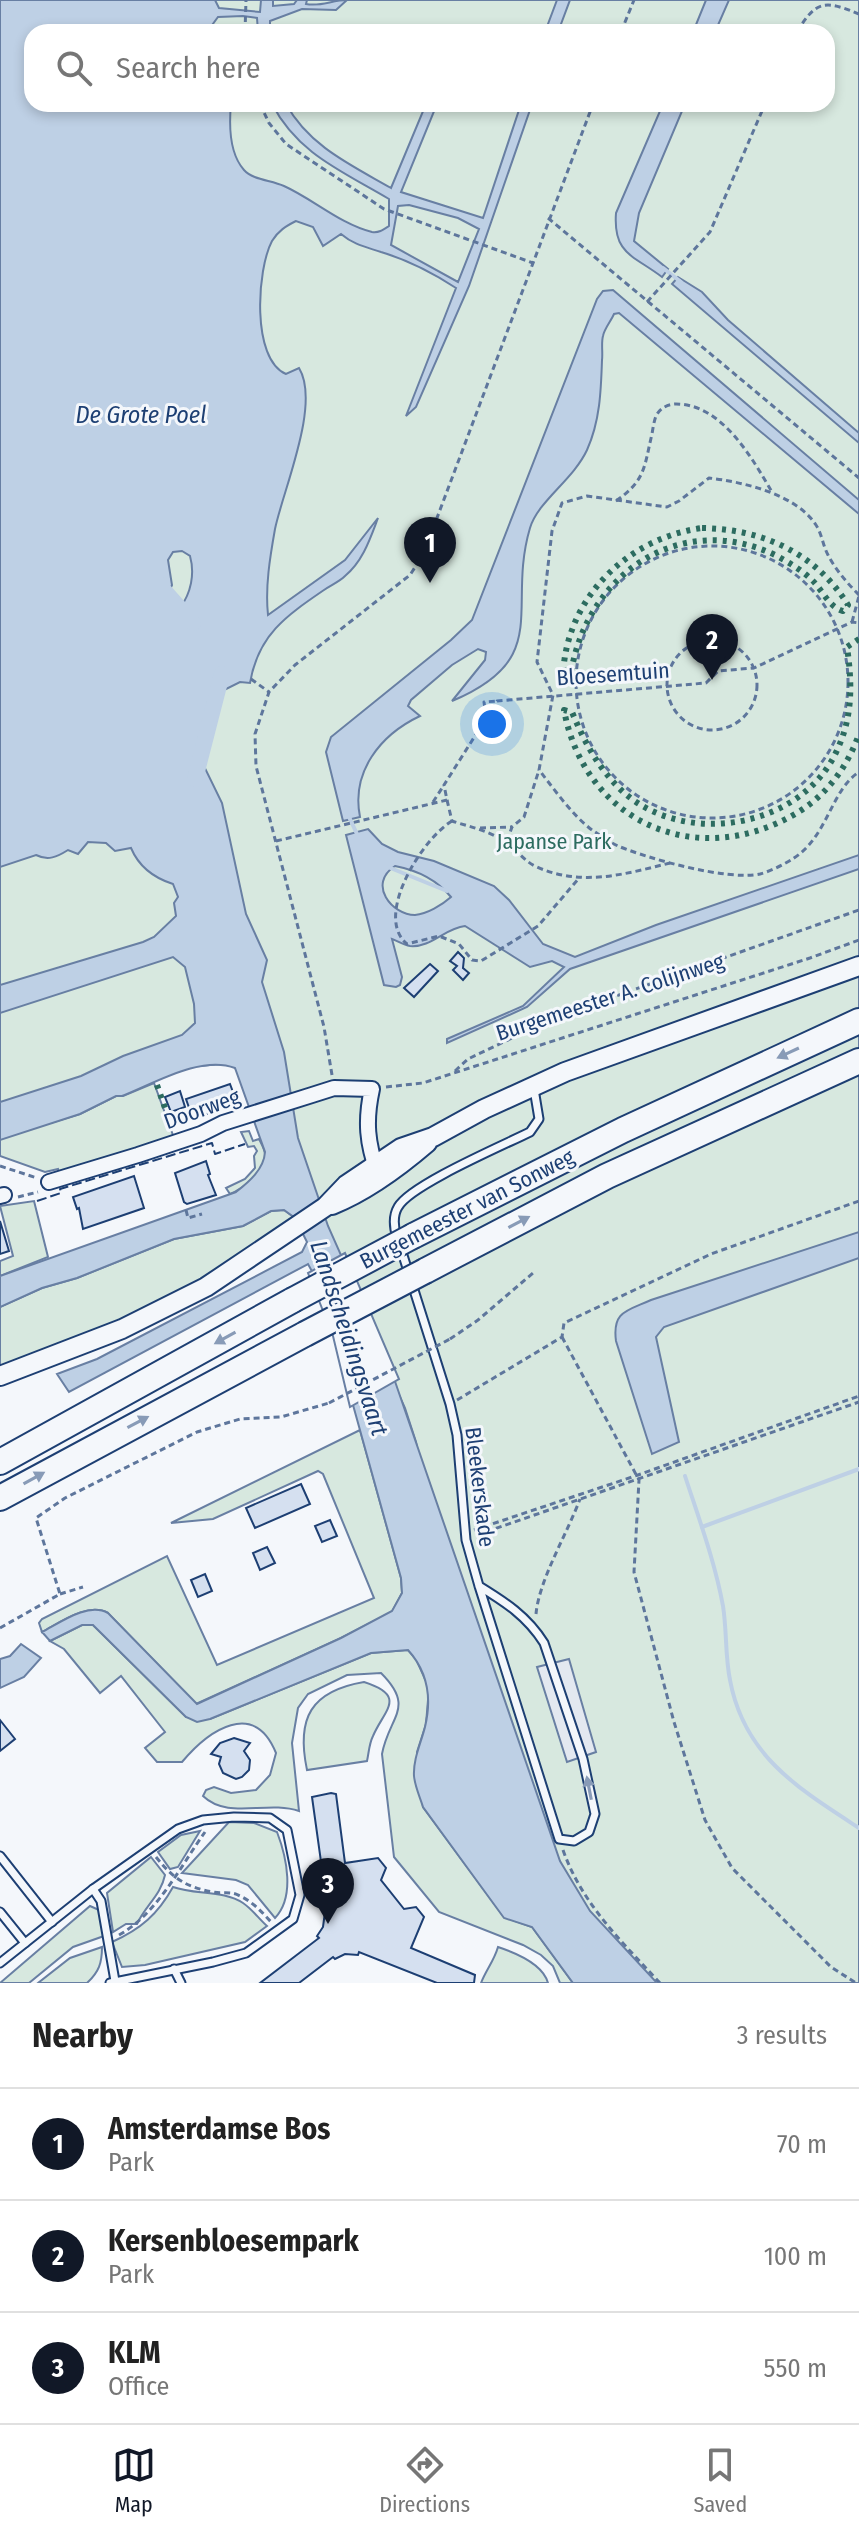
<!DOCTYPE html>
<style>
body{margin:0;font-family:"Fira Sans Condensed",sans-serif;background:#f2f2f2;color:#222}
.you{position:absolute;left:492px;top:724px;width:28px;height:28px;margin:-20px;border:6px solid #fff;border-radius:50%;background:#1a73e8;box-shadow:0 0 0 12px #1a73e833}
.badge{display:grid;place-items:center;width:52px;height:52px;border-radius:50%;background:#111827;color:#fff;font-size:26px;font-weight:700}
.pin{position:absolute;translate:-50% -66px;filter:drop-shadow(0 2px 4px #0008)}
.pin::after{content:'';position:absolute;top:42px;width:28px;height:24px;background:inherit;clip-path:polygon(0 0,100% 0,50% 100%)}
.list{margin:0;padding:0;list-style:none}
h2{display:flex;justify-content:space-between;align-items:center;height:104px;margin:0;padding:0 32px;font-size:34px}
h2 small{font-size:26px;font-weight:400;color:#767676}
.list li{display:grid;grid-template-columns:52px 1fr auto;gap:24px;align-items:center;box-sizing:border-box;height:112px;padding:0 32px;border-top:2px solid #e0e0e0}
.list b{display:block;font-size:30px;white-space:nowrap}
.list p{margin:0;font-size:26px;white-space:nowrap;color:#767676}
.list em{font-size:26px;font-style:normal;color:#767676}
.icon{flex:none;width:44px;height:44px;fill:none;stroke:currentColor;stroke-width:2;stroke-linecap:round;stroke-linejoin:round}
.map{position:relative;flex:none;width:859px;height:1983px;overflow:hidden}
.search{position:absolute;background:#fff;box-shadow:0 4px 12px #0003;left:24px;right:24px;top:24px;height:88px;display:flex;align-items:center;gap:20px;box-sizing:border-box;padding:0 28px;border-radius:24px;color:#767676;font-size:30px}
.sheet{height:440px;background:#fff}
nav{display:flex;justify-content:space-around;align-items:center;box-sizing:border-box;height:112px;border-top:2px solid #e0e0e0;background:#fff;font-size:22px;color:#767676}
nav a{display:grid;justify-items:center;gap:4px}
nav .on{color:#111827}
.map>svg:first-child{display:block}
</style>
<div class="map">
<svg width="859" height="1983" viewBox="0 0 859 1983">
<rect width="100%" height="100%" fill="#f4f7fb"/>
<g fill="#d7e8df" stroke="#687fa3" stroke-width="2" fill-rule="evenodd">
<path d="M 0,0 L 859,0 L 859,1983 L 648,1983 L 567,1901 L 437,1550 L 416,1442 L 405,1408 L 312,1202 L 290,1137 L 231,1063 L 190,1067 L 0,1133 ZM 32,32 L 827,32 L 827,104 L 32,104 Z"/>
<polygon points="154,1083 174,1138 59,1173 58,1169 45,1172 0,1156 0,1138 80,1114 116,1096 123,1096"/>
<path d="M 249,1131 L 253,1141 L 259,1139 C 262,1145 266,1151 265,1157 C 263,1172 243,1189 230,1194 L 226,1188 L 245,1179 L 255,1168 L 254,1156 L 257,1151 L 254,1146 L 248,1147 L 241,1132 Z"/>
<polygon points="34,1201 48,1257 0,1276 0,1261 13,1256 0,1206"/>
<polygon points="284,1210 295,1218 221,1269 139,1313 0,1367 0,1307 42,1288 77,1278 174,1239 243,1226 271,1211"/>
<path d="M 360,1430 L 401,1578 L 402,1593 L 392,1612 L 341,1638 L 196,1704 L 108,1613 C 88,1602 61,1622 42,1632 L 39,1623 L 42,1619 L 167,1556 L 217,1665 L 374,1598 L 323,1474 L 318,1471 L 213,1519 L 171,1523 Z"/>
<path d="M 82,1625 L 93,1625 L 186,1717 L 210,1719 L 371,1653 L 408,1650 L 416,1659 L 429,1688 L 426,1724 L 417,1752 L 423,1807 L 504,1917 L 532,1927 L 573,1983 L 560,1983 L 553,1966 L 541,1955 L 523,1945 L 439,1912 L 394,1857 L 382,1754 C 389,1716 416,1708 381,1673 L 347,1675 L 308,1694 L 298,1708 L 292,1743 L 299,1811 C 267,1800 228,1820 203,1796 L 206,1790 L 214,1787 L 231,1793 L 256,1790 L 270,1775 L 276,1753 C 254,1699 209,1730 182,1762 L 157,1762 L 145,1748 L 165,1732 L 121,1676 L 100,1693 L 64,1649 L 50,1641 Z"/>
<path d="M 364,1682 C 408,1696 384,1710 373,1736 C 369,1744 369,1752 367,1761 L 307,1770 C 296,1718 311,1691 364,1682 Z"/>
<path d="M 229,1822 L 254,1823 L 277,1832 C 287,1858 295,1897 275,1918 L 248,1885 L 236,1880 L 182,1873 Z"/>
<polygon points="200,1831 178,1867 170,1869 158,1852 181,1835"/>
<path d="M 151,1857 L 165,1875 C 161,1895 145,1906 137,1924 L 126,1924 L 113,1932 L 107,1893 Z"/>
<path d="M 173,1887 C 195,1895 224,1890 243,1903 C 252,1909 259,1919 267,1926 L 245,1942 L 145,1965 L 122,1967 L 112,1942 C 141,1929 158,1914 173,1887 Z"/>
<polygon points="90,1906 99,1910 104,1936 73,1947 29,1983 0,1983"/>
<path d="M 102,1947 C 102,1963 99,1972 87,1983 L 38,1983 L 70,1958 Z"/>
<path d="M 498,1947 C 516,1953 543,1964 548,1983 L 481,1983 C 486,1970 494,1961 498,1947 Z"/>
</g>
<polygon fill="#e3e8f0" stroke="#687fa3" stroke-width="2" points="569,1659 596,1752 567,1762 537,1667"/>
<g fill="#bed0e5" stroke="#687fa3" stroke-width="2" fill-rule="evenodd">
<path d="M 0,0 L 215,0 L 219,8 L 260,12 L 261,0 L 273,0 L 273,6 L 294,4 L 297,0 L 307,0 L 306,4 C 321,7 332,0 347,0 L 336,10 L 302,9 L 270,21 L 270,32 L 258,32 L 257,18 L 243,16 L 218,17 L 207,32 L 32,32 L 32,104 L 231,104 C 229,125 229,153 244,170 C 253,180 271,180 284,186 C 313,199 340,224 372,232 C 379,233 383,230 389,226 L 389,199 C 342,171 298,154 272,104 L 286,104 C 309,146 351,165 391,188 L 426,104 L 437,104 L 401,192 L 483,218 L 521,104 L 532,104 L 469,286 L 416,407 L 406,416 L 456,288 C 433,273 408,260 381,252 C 366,247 354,245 341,234 L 323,246 L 313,227 L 296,221 C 286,226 278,231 272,241 C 257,269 251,359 286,374 L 299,368 C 321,404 283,490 275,529 C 270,557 265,587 268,615 L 345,560 L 378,518 C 370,539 363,561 345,576 C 339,582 331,585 324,590 C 286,616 258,635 250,683 L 240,682 L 214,695 L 200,737 L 200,758 L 222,803 L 246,914 L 267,960 L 262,982 L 284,1052 L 298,1138 L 328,1226 L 388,1361 L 560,1861 L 590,1911 L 657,1983 L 573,1983 L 532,1927 L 504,1918 L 423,1807 C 420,1797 415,1787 414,1776 C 413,1759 421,1743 425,1727 C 432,1698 428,1672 408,1650 L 371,1653 L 210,1719 L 197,1722 L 186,1717 L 93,1625 L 82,1625 L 50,1641 L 42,1632 C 61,1622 88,1602 108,1613 L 197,1704 L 341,1638 L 392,1611 L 402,1593 L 401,1578 L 320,1286 L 308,1264 L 69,1392 L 57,1374 L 97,1359 L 302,1252 L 307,1242 L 295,1218 L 284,1210 L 271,1211 L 243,1226 L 174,1239 L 77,1278 L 42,1288 L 0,1307 L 0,1276 L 236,1192 C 249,1182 264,1169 265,1152 L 235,1068 C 201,1055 155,1083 122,1096 L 116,1096 L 80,1114 L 0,1140 L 0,1102 L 81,1076 L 123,1056 L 182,1035 L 195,1023 L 194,1004 L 185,967 L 173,957 L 0,1013 L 0,985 L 143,942 L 154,937 L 176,916 L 174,903 L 178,897 L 173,884 C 154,878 139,867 131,848 L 115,851 L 106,843 L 88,842 L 78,854 L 68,850 C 57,857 48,861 36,855 L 0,867 ZM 409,205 L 458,218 L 479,229 L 458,282 L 391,245 L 398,206 ZM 182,551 L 190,556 C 195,574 191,593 180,608 L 171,606 L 166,598 L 172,585 L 168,560 L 173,552 Z"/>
<polygon points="557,0 570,0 558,32 545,32"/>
<polygon points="706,0 729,0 715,32 693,32"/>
<path d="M 663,104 L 685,104 L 639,213 L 634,241 L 668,269 L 662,277 C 633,255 613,254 616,213 Z"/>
<polygon points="678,277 702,292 728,320 859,433 859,443 672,284"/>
<path d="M 613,290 L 859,500 L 859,514 L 619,313 L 614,314 C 611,321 604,329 603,336 C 601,343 603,353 602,360 C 601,391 600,421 587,450 C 573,480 538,501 530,528 C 506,609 554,658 452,701 L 485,660 L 486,652 L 478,649 L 452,665 L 411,700 L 408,706 L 420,716 C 380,735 351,772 360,817 L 343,821 L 326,752 L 331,737 L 451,640 L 472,620 L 597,299 L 603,291 Z"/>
<path d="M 368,829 L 382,844 L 398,852 L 434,861 L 494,886 L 509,900 L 543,944 L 575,957 L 656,925 L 859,855 L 859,869 L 570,969 L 527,1007 L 447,1043 L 447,1039 L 523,1006 L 564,967 L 552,961 L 530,967 L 465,926 C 445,928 431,948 410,946 C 403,945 398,941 392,939 L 402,977 L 400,985 L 396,987 L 384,985 L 346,835 ZM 395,866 C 416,870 437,880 451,897 C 442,905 427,914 415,915 C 392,915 367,884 395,866 Z"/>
<path d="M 859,1232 L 859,1258 L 664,1327 L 656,1337 L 679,1442 L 652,1454 L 616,1341 C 612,1311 627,1311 651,1300 Z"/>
<polygon points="21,1644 41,1658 24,1677 0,1688 0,1659 10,1656"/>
</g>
<polygon fill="#f4f7fb" stroke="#687fa3" stroke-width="2" points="345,1253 399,1379 350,1407 333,1336 308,1273"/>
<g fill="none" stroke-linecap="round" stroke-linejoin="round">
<g stroke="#bed0e5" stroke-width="4">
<polyline points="663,268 681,282"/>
<polyline points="349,817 357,834"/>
<polyline points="388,867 447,891"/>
<path d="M 685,1476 C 699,1519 715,1562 723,1606 C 727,1631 725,1656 730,1680 C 744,1756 799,1789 859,1828"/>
<polyline points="702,1527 859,1469"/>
</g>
<g stroke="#bed0e5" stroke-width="16">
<polyline points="153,578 193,623"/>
<polyline points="195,779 222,674"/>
</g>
</g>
<g fill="#d5e0f0" stroke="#1d3f73" stroke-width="2">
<polygon points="458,952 464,958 463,968 469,973 463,980 453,970 457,966 450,961"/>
<polygon points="430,964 438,971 414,997 404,988"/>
<polygon points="230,1084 237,1103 193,1119 186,1099"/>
<polygon points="180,1091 185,1107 171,1112 165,1097"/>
<polygon points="206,1161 210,1174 208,1175 216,1195 187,1204 184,1202 175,1173"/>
<polygon points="134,1176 144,1208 83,1229 79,1208 77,1209 73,1197"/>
<polygon points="0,1221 9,1251 0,1254"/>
<polygon points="301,1484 310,1504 255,1528 246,1508"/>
<polygon points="330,1520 337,1536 322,1542 315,1526"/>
<polygon points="267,1547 275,1563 260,1570 253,1553"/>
<polygon points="205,1574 212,1591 198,1597 191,1580"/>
<polygon points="0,1720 15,1739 0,1751"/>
<polygon points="234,1738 250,1743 244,1751 250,1760 249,1770 242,1777 236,1779 223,1773 219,1764 221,1757 211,1754 220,1743"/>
<polygon points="331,1793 336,1794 345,1863 378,1858 386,1868 381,1880 404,1909 416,1907 424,1917 411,1948 475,1975 474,1983 437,1983 359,1952 358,1955 345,1954 335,1959 333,1957 299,1983 260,1983 319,1938 317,1936 323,1927 325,1912 328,1912 312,1797"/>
</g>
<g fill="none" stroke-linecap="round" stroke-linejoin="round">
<defs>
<g id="lane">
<path d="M 397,1238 C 394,1228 392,1217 398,1207 C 410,1185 504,1145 530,1132 L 539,1119 L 534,1089"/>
<path d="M 401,1249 L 450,1404 L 457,1435 L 466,1540 L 479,1586 L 559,1839 L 574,1841 L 589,1832 L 595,1814 L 583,1759 L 544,1643 C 527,1616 505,1602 479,1586"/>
<polyline points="0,1856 52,1922"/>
<polyline points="93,1889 101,1901 115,1981"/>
<polyline points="0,1912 25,1943"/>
<polyline points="0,1963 93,1889 178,1829 203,1820 234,1817 270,1818 287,1830 300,1895 293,1919 246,1953 213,1962 110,1983"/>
<polyline points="174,1969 181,1983"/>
</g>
<g id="street">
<path d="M 49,1182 L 138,1155 L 201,1134 L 223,1123 L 312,1095 L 334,1088 L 372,1089 C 365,1121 367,1143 378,1174"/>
<polyline points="0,1196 4,1195"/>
</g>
<g id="secondary">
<path d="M 332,1205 C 367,1191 399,1167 427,1143"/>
<polyline points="0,1376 122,1329 206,1287 325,1207 346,1185 401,1148 433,1137 484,1109 565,1072 859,966"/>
</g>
<g id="highway">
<polyline points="413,1236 623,1130 859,1021"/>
<polyline points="425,1271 607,1176 859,1061"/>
<polyline points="0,1462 293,1300"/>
<polyline points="0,1498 305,1334"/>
</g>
</defs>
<use href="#lane" stroke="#1d3f73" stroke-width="11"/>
<use href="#street" stroke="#1d3f73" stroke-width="18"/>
<use href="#secondary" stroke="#1d3f73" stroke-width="22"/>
<use href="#highway" stroke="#1d3f73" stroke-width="28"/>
<g stroke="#5e769c" stroke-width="3" stroke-dasharray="6 4" stroke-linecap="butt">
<polyline points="245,32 246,0"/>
<polyline points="621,32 634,0"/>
<path d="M 797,32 C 816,0 825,0 859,14"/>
<polyline points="260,104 269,123 286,144 384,209 533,263"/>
<polyline points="548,218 859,478"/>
<polyline points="647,302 710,232 765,104"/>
<path d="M 616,501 C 646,480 644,467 652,434 C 653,428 654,421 656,416 C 660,408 668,404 676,404 C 722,404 752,458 772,492"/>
<circle cx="712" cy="682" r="136"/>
<path d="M 859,595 C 848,584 835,569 828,555 C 823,546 822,534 816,525 C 796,494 743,482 709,478 L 679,501 L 667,507 L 587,496 L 562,503 L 552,531 L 537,662 L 553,695 L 539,770 C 555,790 571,814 592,830 C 600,835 609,842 618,846 C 649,859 728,881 760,874 C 771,871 785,864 794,858 C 828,836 831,790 859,772"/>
<polyline points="852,622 859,596"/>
<circle cx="712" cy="685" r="45"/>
<polyline points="251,679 269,692"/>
<polyline points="486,717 484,702 497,701"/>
<path d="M 447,800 L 452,821 C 470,827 487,830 504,841 C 516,848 523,861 537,867 C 581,887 626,874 670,863"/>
<polyline points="433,802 444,785"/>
<path d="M 452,821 C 423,838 373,916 407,944 L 439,936 L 459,944 L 472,960 L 481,961 L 538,926 L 580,877"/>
<polyline points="480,828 512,827"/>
<polyline points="276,841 447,800 444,785 497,701 706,683 718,671 754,668 852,622 859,623"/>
<polyline points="507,841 512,827 524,817 539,770"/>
<polyline points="455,1071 468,1059 554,1018 859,910"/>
<polyline points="332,1075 324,1027 256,766 255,734 269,692 295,665 410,575 423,555 593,104"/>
<polyline points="386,1087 423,1083 810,958 859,940"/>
<polyline points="0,1166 37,1178"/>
<polyline points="18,1197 38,1192"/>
<polyline points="186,1210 188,1218 202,1214"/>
<polyline points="562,1337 639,1480 634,1572 674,1722 705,1820 732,1868 831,1967 856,1983"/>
<polyline points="450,1339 478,1320 533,1273"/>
<polyline points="457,1400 562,1337 564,1323 711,1254 859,1201"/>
<polyline points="474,1530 638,1475 859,1396"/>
<polyline points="477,1535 859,1402"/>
<polyline points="60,1594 83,1587"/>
<path d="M 536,1614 C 539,1580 567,1534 580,1499"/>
<polyline points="0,1628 60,1594 36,1518 65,1498 197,1432 240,1419 281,1417 329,1403"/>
<path d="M 563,1850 C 582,1904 622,1942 660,1983"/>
<path d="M 156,1857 C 173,1878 185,1887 213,1892 C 222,1894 230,1891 238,1895 C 252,1901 262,1912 272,1923"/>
<path d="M 119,1935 C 157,1914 180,1867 205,1832"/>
</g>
<use href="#lane" stroke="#f4f7fb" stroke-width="7"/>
<use href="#street" stroke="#f4f7fb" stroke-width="14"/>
<use href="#secondary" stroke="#f4f7fb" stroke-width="18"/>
<use href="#highway" stroke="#f4f7fb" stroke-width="24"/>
<defs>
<g id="highway-bridge">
<polyline points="293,1300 413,1236"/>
<polyline points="305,1334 425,1271"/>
</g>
</defs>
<use href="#highway-bridge" stroke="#1d3f73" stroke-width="28" stroke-linecap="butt"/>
<polyline stroke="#5e769c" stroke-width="3" stroke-dasharray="6 4" stroke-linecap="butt" points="329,1403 450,1339"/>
<use href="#highway-bridge" stroke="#f4f7fb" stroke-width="24"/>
<g stroke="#2c6c60" stroke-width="6" stroke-dasharray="4 6" stroke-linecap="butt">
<path d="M 702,528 C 762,529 816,553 848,605 L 843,611 C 829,607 823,591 813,581 C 803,571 790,563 777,556 C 682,509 587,573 571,673 L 563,677 C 565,599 627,538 702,528 Z"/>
<path d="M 859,639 L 847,647 C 852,682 853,715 838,748 C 804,829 682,849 620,789 C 597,766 584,741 572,712 L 564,710 C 585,823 697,871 795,814 C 826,796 847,768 859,734"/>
<polyline points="157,1085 171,1125"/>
</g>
<polyline stroke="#1d3f73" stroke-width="2" stroke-dasharray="10 4" stroke-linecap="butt" points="37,1201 61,1193 60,1189 212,1143 215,1154 245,1144"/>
</g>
<defs><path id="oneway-solid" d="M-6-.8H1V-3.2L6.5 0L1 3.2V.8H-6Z" transform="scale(2)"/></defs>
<g fill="#889bb7">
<use href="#oneway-solid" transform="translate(788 1053) rotate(155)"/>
<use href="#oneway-solid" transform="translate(519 1222) rotate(-28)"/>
<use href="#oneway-solid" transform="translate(225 1338) rotate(151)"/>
<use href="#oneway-solid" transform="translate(138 1422) rotate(-28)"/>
<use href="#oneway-solid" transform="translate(34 1478) rotate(-29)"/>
<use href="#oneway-solid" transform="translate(589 1788) rotate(-101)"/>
</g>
<g text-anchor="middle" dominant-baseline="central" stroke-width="6" stroke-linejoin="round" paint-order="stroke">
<g font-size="22" fill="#1d3f73" stroke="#f4f7fb">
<text transform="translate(613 674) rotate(-4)">Bloesemtuin</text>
<text transform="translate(610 997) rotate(-18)">Burgemeester A. Colijnweg</text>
<text transform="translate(202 1109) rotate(-20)">Doorweg</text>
<text transform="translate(467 1209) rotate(-27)">Burgemeester van Sonweg</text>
<text transform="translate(480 1487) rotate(83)">Bleekerskade</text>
</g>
<g font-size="22" fill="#2c6c60" stroke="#f4f7fb">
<text x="554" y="841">Japanse Park</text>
</g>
<g font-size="24" font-style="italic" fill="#1d3f73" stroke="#f4f7fb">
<text x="141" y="415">De Grote Poel</text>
<text transform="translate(349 1338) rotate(72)">Landscheidingsvaart</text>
</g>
</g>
</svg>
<div class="you"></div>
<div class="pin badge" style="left:430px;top:583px">1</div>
<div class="pin badge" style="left:712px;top:680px">2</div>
<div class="pin badge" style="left:328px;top:1924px">3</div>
<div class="search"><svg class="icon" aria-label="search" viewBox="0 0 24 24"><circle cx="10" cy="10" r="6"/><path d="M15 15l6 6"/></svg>Search here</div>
</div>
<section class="sheet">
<h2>Nearby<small>3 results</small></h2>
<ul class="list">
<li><span class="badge">1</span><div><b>Amsterdamse Bos</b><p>Park</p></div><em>70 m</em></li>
<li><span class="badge">2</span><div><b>Kersenbloesempark</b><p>Park</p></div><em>100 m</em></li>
<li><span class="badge">3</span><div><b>KLM</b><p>Office</p></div><em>550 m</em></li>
</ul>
</section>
<nav>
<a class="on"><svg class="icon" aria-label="map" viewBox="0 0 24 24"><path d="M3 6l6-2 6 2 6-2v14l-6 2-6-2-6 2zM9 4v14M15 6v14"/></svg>Map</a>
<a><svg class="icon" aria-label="directions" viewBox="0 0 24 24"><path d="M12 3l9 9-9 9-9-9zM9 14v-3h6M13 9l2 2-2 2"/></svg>Directions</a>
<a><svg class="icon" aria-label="saved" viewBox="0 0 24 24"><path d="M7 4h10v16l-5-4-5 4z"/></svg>Saved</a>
</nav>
